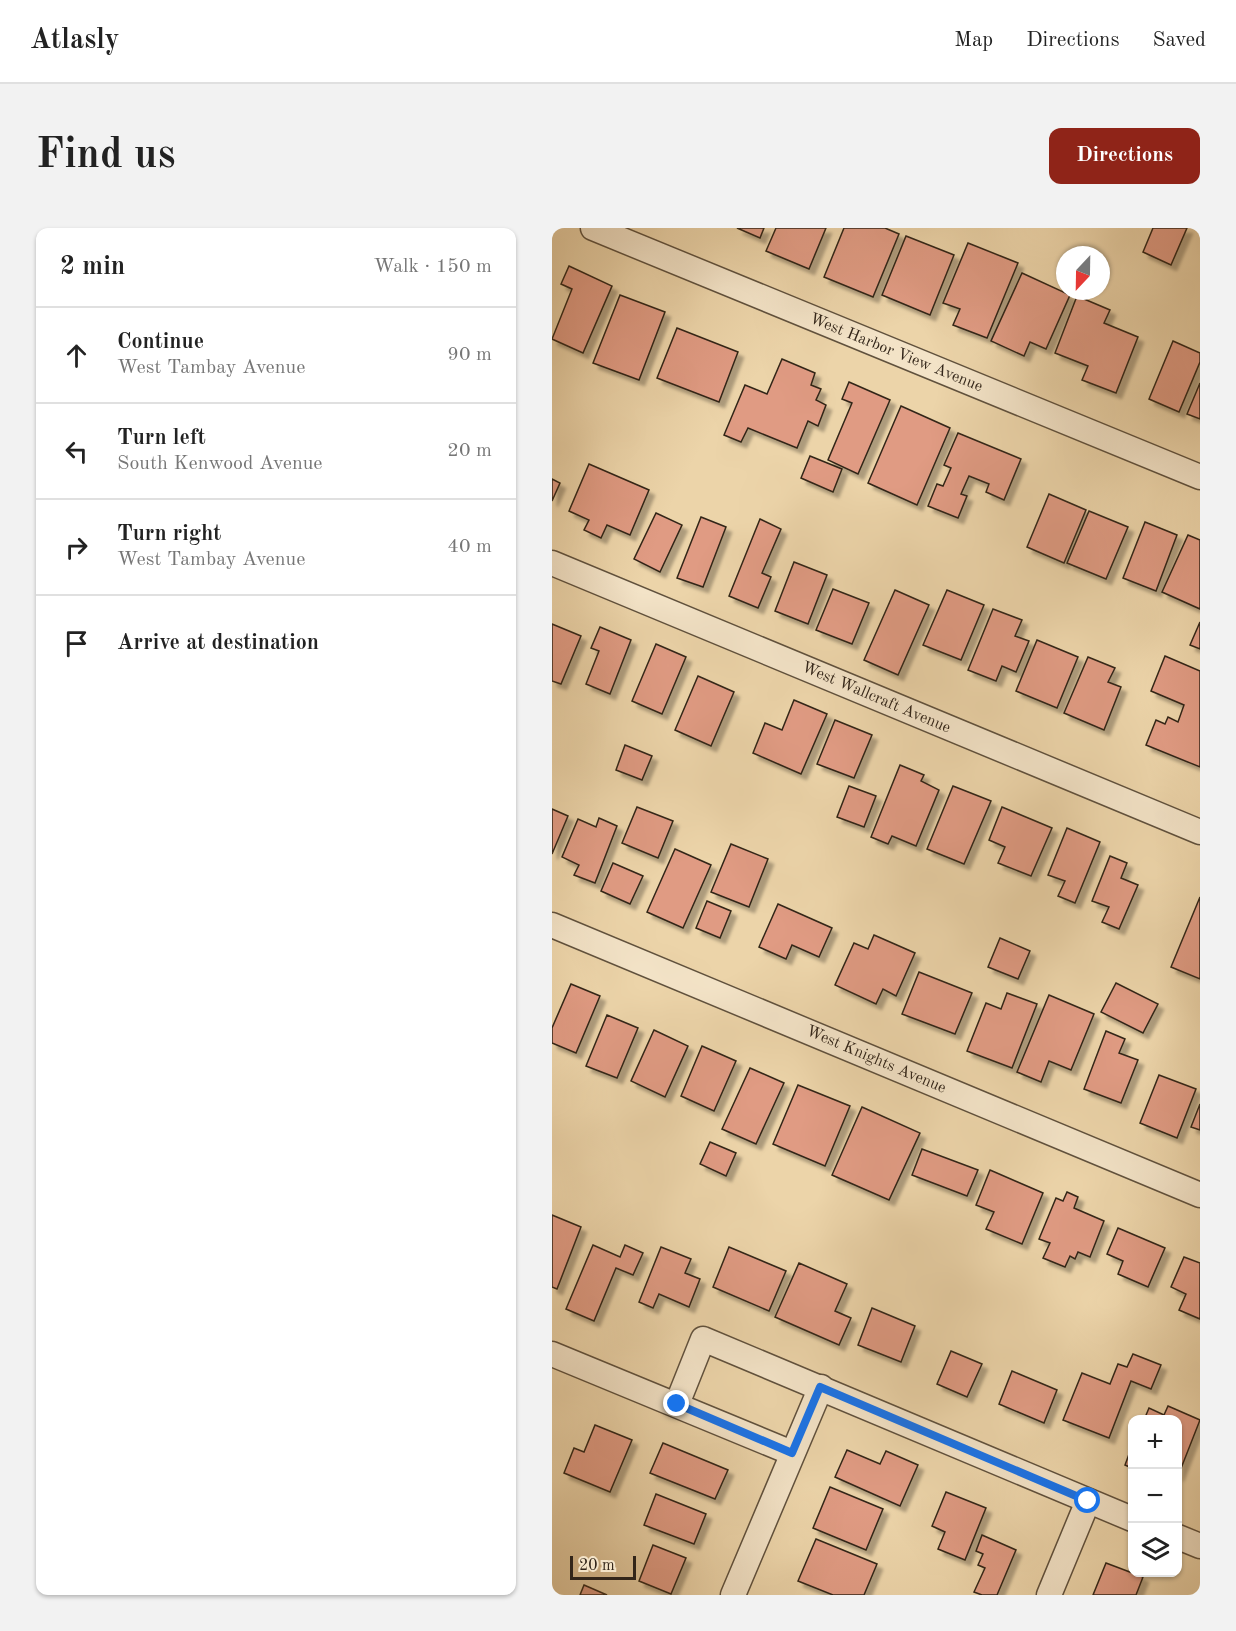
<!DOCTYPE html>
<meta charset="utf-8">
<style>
body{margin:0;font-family:"Old Standard TT",serif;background:#f2f2f2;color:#222}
.controls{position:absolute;right:18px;bottom:18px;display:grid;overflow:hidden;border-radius:12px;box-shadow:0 2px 4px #0004}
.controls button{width:54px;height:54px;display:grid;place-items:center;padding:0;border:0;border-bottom:2px solid #e0e0e0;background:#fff;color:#222;font:30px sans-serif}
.compass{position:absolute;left:504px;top:18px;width:54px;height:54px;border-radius:50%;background:#fff;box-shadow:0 2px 4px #0004;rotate:202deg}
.scale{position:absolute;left:18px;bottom:15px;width:66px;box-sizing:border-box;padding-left:6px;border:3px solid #322519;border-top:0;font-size:16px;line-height:21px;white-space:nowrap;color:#322519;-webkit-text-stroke:4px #f3e3c7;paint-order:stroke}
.stop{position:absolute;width:18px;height:18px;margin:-14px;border:4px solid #1a73e8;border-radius:50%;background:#fff}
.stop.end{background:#1a73e8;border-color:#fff;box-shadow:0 2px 6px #0008}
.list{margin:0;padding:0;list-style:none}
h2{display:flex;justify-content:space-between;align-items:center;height:78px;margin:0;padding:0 24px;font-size:26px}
h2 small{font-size:20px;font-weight:400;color:#767676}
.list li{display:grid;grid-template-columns:39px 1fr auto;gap:18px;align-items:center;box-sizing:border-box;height:96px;padding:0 24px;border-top:2px solid #e0e0e0}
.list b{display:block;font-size:22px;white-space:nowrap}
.list p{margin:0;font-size:20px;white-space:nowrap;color:#767676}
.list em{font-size:20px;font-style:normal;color:#767676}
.icon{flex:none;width:33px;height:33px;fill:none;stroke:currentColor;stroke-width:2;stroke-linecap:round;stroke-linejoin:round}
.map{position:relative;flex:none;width:648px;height:1367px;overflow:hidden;border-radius:12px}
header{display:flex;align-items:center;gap:36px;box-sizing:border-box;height:84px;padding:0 30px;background:#fff;border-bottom:2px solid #e0e0e0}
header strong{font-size:28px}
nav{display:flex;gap:33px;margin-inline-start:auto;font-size:21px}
.intro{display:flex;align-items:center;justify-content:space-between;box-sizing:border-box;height:144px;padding:0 36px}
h1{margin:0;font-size:42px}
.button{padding:15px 27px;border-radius:12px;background:#8f2418;color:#fff;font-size:21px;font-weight:700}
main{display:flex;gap:36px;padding:0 36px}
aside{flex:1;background:#fff;border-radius:12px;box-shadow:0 2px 4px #0004}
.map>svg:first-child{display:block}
</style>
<header>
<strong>Atlasly</strong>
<nav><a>Map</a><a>Directions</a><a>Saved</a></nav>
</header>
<div class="intro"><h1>Find us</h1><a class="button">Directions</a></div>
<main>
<aside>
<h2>2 min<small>Walk · 150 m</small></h2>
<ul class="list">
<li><svg class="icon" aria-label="ahead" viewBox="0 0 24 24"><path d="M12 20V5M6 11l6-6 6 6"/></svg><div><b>Continue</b><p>West Tambay Avenue</p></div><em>90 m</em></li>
<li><svg class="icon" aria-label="left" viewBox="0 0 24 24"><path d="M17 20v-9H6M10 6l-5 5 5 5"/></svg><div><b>Turn left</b><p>South Kenwood Avenue</p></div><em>20 m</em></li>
<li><svg class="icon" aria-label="right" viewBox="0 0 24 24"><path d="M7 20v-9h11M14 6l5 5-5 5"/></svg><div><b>Turn right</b><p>West Tambay Avenue</p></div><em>40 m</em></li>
<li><svg class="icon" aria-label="arrive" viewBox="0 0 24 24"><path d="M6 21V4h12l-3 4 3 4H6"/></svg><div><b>Arrive at destination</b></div></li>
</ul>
</aside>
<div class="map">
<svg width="648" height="1367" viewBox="0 0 648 1367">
<defs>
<filter id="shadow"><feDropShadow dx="5.5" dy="5.5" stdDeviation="1.5" flood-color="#0004"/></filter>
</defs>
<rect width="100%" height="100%" fill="#ecd4a9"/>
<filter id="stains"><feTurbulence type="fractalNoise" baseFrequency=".00333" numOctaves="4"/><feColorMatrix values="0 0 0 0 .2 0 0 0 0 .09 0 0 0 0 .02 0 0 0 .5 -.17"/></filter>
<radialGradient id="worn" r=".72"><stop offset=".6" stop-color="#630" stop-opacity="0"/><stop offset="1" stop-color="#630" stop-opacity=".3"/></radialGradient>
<g fill="#e09b83" stroke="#322519" stroke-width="1.5" filter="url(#shadow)">
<polygon points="185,0 212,0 208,10"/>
<polygon points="224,0 274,0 257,41 214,23"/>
<polygon points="292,0 333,0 347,6 321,69 272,49"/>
<polygon points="601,0 635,0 619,37 591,24"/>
<polygon points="354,8 402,27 378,87 330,67"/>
<polygon points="416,15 466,35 435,110 401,97 408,81 391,75"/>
<polygon points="17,38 60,58 31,125 0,111 20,61 9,56"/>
<polygon points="470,45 518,67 494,121 478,114 472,128 439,113"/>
<polygon points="68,67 113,84 87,152 41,135"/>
<polygon points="525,68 558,82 552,95 586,109 564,165 530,152 536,138 503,125"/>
<polygon points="125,100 186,124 167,174 105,150"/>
<polygon points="621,113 648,125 648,134 627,184 597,171"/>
<polygon points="230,131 263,145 259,157 269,161 264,172 274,177 266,198 256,193 245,220 196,200 189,214 172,207 193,157 215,166"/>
<polygon points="297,154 338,172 306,246 276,232 300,175 290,171"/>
<polygon points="648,155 648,191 635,186"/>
<polygon points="349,178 398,200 365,277 316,255"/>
<polygon points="406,205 469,231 452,272 434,264 437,256 417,248 409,266 415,268 406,290 376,278 385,256 391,258 399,240 392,237"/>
<polygon points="258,228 290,241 281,264 249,250"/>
<polygon points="37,236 97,262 78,307 55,297 49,310 32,302 37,292 17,283"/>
<polygon points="0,251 8,255 0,273"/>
<polygon points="497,266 534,282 512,335 475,319"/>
<polygon points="537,283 576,299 554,351 515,335"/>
<polygon points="104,285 130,297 108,344 82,331"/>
<polygon points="149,289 174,299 151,359 125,350"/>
<polygon points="208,291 229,301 210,345 219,349 206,380 177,368"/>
<polygon points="593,294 625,307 604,363 571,350"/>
<polygon points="636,307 648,312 648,381 610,364"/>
<polygon points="242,334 275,347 256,396 223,383"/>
<polygon points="281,361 317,375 300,416 264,402"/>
<polygon points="343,362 377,377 346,447 312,432"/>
<polygon points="395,362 432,377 409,432 371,417"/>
<polygon points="441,381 470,392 463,408 477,413 464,444 450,438 444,453 416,442"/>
<polygon points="648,394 648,421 638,417"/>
<polygon points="0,396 29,408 9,456 0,453"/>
<polygon points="48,399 79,412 58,466 34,456 47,423 39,420"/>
<polygon points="485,412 526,429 505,480 464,463"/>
<polygon points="104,416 134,429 110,486 80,473"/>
<polygon points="613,428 648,443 648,539 594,517 604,492 613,496 616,489 626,494 632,477 599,463"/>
<polygon points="536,429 563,440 556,454 569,459 552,502 512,485"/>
<polygon points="146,448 182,464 159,518 123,502"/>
<polygon points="242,472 275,486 249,546 201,525 213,495 230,502"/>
<polygon points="283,492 320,507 302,550 265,536"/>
<polygon points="73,517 100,528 90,552 64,542"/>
<polygon points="348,537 372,547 369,553 387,562 364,618 340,608 336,616 319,609"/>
<polygon points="297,558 324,568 312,599 285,589"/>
<polygon points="401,558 439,573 412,636 375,621"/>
<polygon points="85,579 121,593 106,630 70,615"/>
<polygon points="450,579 500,600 479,648 446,635 453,619 437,612"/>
<polygon points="0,581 16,588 0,626"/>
<polygon points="47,590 65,598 43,655 22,647 27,637 10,629 26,591 44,599"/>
<polygon points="515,600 548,614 523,675 506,668 513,653 496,647"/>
<polygon points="179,616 216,631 197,679 159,664"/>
<polygon points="123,621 159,637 131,700 95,684"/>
<polygon points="558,628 575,635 569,650 586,657 567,701 550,694 557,679 540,673"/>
<polygon points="61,635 91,648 78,676 49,663"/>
<polygon points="648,669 648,751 619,739"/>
<polygon points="155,673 179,683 168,710 144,700"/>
<polygon points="226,676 280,700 267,729 240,717 234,731 207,719"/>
<polygon points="322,707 363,725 344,768 331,761 324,776 283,757 302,715 316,721"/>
<polygon points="448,710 478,723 466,751 436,739"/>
<polygon points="367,744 420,765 403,806 350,786"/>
<polygon points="564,755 606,776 591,805 549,784"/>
<polygon points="19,756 48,768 24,825 0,815 0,800"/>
<polygon points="455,765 485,776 460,840 415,823 434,775 449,781"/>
<polygon points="497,767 542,786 519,842 497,833 489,854 465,844"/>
<polygon points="55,787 86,800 65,850 34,838"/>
<polygon points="102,802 136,818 113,869 79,853"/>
<polygon points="554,803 573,811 567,825 586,832 569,875 532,861"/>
<polygon points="150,818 184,833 162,883 129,868"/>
<polygon points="198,840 232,855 204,916 170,901"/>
<polygon points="607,847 644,861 625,910 588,895"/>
<polygon points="246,857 298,878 273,938 221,916"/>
<polygon points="648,876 648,902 639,899"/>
<polygon points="310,879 368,905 337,972 280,947"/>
<polygon points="158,914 184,925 174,948 148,936"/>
<polygon points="370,921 426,942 415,968 360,947"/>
<polygon points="438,942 491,965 470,1016 434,1001 442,984 424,977"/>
<polygon points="515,964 526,969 522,980 552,993 538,1029 526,1024 523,1031 518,1028 513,1039 491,1030 498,1015 487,1011 504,970 511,973"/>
<polygon points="0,987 29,999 5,1061 0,1059"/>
<polygon points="566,1000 613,1020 596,1059 566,1046 571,1033 555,1026"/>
<polygon points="41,1017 68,1029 73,1017 91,1025 81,1047 64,1040 42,1093 14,1081"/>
<polygon points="109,1019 139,1031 133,1045 148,1051 137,1079 107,1066 101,1080 87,1074"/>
<polygon points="177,1019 234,1043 217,1083 161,1059"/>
<polygon points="632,1029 648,1035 648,1091 627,1082 634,1066 619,1059"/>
<polygon points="247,1035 295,1056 283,1083 299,1090 287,1117 223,1089"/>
<polygon points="320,1080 363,1098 349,1134 306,1117"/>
<polygon points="399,1123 430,1136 415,1169 385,1156"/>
<polygon points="581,1126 609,1137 599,1161 579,1153 557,1210 511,1192 530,1145 558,1156 566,1136 575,1139"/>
<polygon points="460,1143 505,1162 492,1195 447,1176"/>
<polygon points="616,1178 648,1192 626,1248 626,1192 592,1192 597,1180 612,1187"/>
<polygon points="43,1197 80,1212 58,1264 12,1245 22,1220 32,1224"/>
<polygon points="111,1215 176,1242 163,1271 98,1245"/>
<polygon points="580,1218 580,1240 573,1237"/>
<polygon points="295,1222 328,1236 334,1223 366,1237 348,1278 283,1249"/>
<polygon points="278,1259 331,1281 314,1322 261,1300"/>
<polygon points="394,1264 434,1280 413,1332 386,1321 393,1304 380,1298"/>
<polygon points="104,1266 154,1286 142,1316 92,1297"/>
<polygon points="430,1307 464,1322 445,1367 430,1367 422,1364 433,1340 426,1337 431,1326 424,1323"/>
<polygon points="264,1311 325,1336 312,1367 281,1367 246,1353"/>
<polygon points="101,1317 134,1330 119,1366 87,1353"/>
<polygon points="554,1335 591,1349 584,1367 541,1367"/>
<polygon points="32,1357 55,1367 28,1367"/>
</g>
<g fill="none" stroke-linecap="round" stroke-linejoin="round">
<defs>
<g id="street">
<polyline points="41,0 648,249"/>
<polyline points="0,335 648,604"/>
<polyline points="0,697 648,967"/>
<polyline points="0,1126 240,1225"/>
<polyline points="125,1176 151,1111 580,1291"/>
<polyline points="626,1309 648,1318"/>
<polyline points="181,1367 269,1159"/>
<polyline points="497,1367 536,1273"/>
</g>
</defs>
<use href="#street" stroke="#60513d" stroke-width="27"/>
<use href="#street" stroke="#f3e3c7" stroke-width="24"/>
</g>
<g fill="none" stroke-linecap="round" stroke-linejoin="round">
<polyline stroke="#1a73e8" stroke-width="8" points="125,1176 240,1225 268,1159 536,1273"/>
</g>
<g text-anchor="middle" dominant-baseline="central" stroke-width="6" stroke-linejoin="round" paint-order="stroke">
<g font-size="16" fill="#322519" stroke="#f3e3c7">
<text transform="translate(344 125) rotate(22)">West Harbor View Avenue</text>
<text transform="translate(324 470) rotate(23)">West Wallcraft Avenue</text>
<text transform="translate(324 832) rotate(23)">West Knights Avenue</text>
</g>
</g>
<rect width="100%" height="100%" filter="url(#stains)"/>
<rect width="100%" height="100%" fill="url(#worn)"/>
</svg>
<div class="controls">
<button>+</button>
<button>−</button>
<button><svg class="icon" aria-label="layers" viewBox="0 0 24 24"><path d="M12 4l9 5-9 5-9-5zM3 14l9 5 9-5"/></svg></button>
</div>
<svg class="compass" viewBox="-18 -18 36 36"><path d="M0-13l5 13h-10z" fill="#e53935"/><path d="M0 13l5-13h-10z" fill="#767676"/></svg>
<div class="scale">20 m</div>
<div class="stop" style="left:536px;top:1273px"></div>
<div class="stop end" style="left:125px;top:1176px"></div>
</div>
</main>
